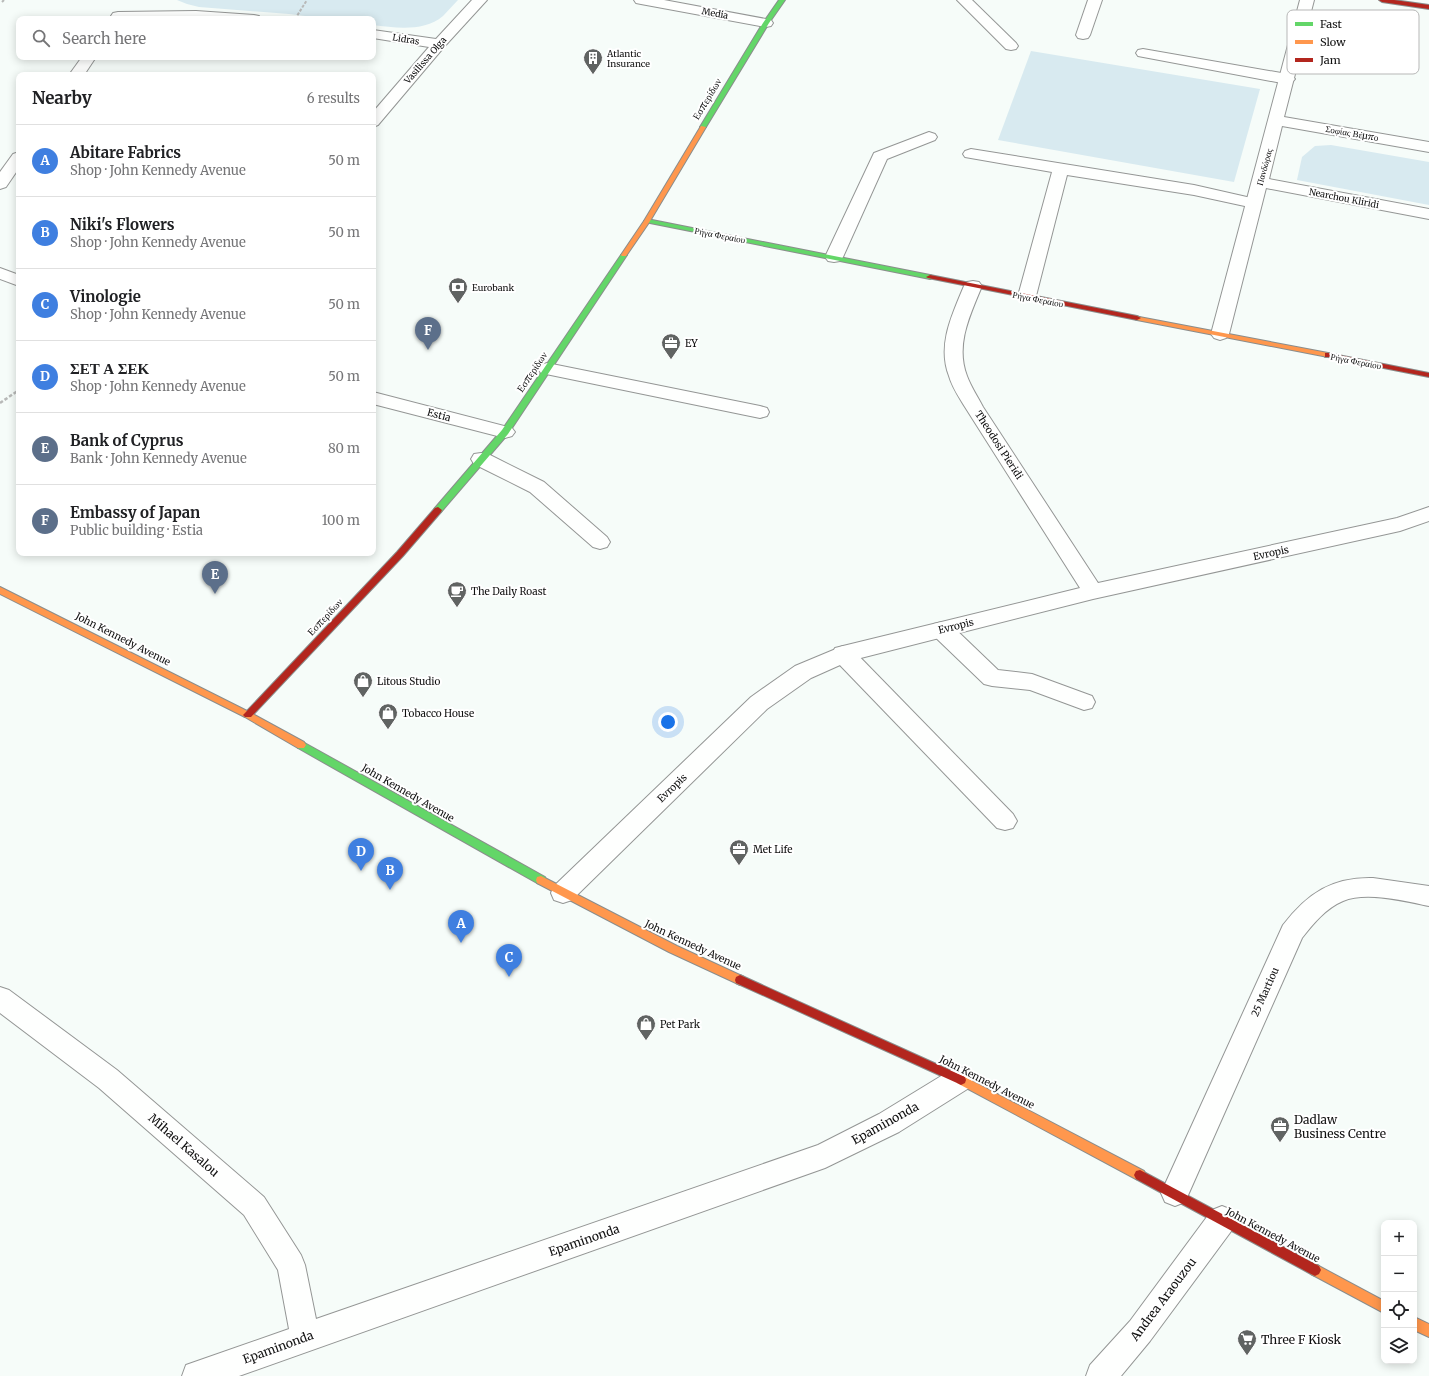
<!DOCTYPE html>
<meta charset="utf-8">
<style>
body{margin:0;font-family:Merriweather,serif;background:#f6f6f6;color:#202124}
.controls{position:absolute;right:12px;bottom:12px;display:grid;overflow:hidden;border-radius:8px;box-shadow:0 2px 10px #0003}
.controls button{width:36px;height:36px;display:grid;place-items:center;padding:0;border:0;border-bottom:1px solid #e0e0e0;background:#fff;color:#202124;font:20px sans-serif}
.you{position:absolute;left:668px;top:722px;width:14px;height:14px;margin:-10px;border:3px solid #fff;border-radius:50%;background:#1a73e8;box-shadow:0 0 0 6px #1a73e833}
.badge{display:grid;place-items:center;width:26px;height:26px;border-radius:50%;background:#111827;color:#fff;font-size:13px;font-weight:700}
.pin{position:absolute;translate:-50% -33px;filter:drop-shadow(0 1px 2px #0008)}
.pin::after{content:'';position:absolute;top:21px;width:14px;height:12px;background:inherit;clip-path:polygon(0 0,100% 0,50% 100%)}
.list{margin:0;padding:0;list-style:none}
h2{display:flex;justify-content:space-between;align-items:center;height:52px;margin:0;padding:0 16px;font-size:17px}
h2 small{font-size:13px;font-weight:400;color:#757577}
.list li{display:grid;grid-template-columns:26px 1fr auto;gap:12px;align-items:center;box-sizing:border-box;height:72px;padding:0 16px;border-top:1px solid #e0e0e0}
.list b{display:block;font-size:15px;white-space:nowrap}
.list p{margin:0;font-size:13px;white-space:nowrap;color:#757577}
.list em{font-size:13px;font-style:normal;color:#757577}
.icon{flex:none;width:22px;height:22px;fill:none;stroke:currentColor;stroke-width:2;stroke-linecap:round;stroke-linejoin:round}
.map{position:relative;flex:none;width:1429px;height:1376px;overflow:hidden}
.search{position:absolute;background:#fff;box-shadow:0 2px 10px #0003;left:16px;top:16px;width:360px;height:44px;display:flex;align-items:center;gap:10px;box-sizing:border-box;padding:0 14px;border-radius:8px;color:#757577;font-size:15px}
.panel{position:absolute;background:#fff;box-shadow:0 2px 10px #0003;left:16px;top:72px;width:360px;height:484px;border-radius:8px}
.map>svg:first-child{display:block}
</style>
<div class="map">
<svg width="1429" height="1376" viewBox="0 0 1429 1376">
<rect width="100%" height="100%" fill="#f6fcf9"/>
<g fill="#d8eaf0">
<path d="M 177,0 L 458,0 C 453,5 448,11 443,16 C 424,32 396,28 373,25 L 373,19 L 329,19 L 289,14 L 199,7 L 187,4 Z"/>
<polygon points="1031,51 1260,89 1234,182 998,140"/>
<polygon points="1331,145 1429,162 1429,205 1297,180 1302,157 1315,146"/>
</g>
<g fill="none" stroke-linecap="round" stroke-linejoin="round">
<defs>
<g id="lane">
<polygon points="957,0 972,0 1016,43 1018,46 1016,49 1011,50 1006,49"/>
<polygon points="1088,0 1102,0 1090,35 1088,38 1083,39 1078,38 1076,35"/>
<polygon points="1143,49 1287,74 1292,76 1295,79 1292,82 1287,84 1138,56 1136,53 1138,50"/>
<polygon points="929,132 935,134 937,137 935,140 887,159 843,257 840,261 834,262 828,261 825,257 874,153"/>
<polygon points="971,149 1194,185 1260,200 1262,203 1260,206 1254,208 1194,195 1067,175 1036,296 1033,300 1027,301 1021,300 1018,296 1052,172 965,157 963,154 965,151"/>
<polygon points="547,363 760,406 767,408 769,412 767,416 760,418 541,373 538,369 541,365"/>
<polygon points="481,453 488,454 544,482 607,537 610,542 607,547 600,549 593,547 530,492 474,464 471,459 474,454"/>
<polygon points="942,622 950,624 998,670 1032,674 1092,696 1095,702 1092,708 1084,710 1030,690 992,686 984,684 934,636 931,630 934,624"/>
<polygon points="843,646 851,648 1013,814 1017,821 1013,828 1005,830 997,828 835,660 832,654 835,648"/>
</g>
<g id="street">
<polygon points="472,0 487,0 444,47 378,125 373,127 373,112 429,47 373,38 373,30 436,39"/>
<polygon points="634,0 664,0 766,19 771,20 773,23 771,26 766,27 641,4 636,3"/>
<polygon points="1300,0 1314,0 1284,117 1429,142 1429,152 1282,126 1269,179 1429,209 1429,219 1266,188 1229,334 1226,338 1220,340 1214,338 1211,334"/>
<polygon points="196,11 254,15 259,16 261,19 113,19 111,16 113,13 118,12"/>
<polygon points="82,57 96,57 84,75 69,75"/>
<polygon points="19,152 19,168 6,187 0,189 0,172 13,154"/>
<polygon points="0,268 19,275 19,286 0,279"/>
<path d="M 973,281 L 979,282 L 982,286 C 970,315 955,345 967,376 C 971,387 978,397 983,407 L 1098,583 L 1397,518 L 1429,507 L 1429,521 L 1400,531 L 1093,599 L 849,661 L 811,678 L 767,709 L 572,900 L 563,903 L 554,900 L 551,893 L 554,886 L 751,697 L 795,666 L 843,646 L 1080,588 L 965,407 C 959,397 952,387 949,376 C 937,345 952,315 964,286 L 967,282 Z"/>
<polygon points="373,392 512,428 515,432 512,436 505,438 373,404"/>
<path d="M 1373,878 L 1429,886 L 1429,906 C 1405,901 1366,891 1343,901 C 1326,908 1313,924 1302,938 L 1185,1202 L 1175,1206 L 1165,1202 L 1161,1193 L 1283,925 C 1308,893 1332,877 1373,878 Z"/>
<polygon points="0,987 9,990 117,1070 264,1197 301,1255 305,1265 316,1319 818,1145 879,1114 951,1070 960,1067 969,1070 973,1079 969,1088 899,1132 825,1168 239,1376 182,1376 186,1365 289,1329 278,1270 244,1215 99,1088 0,1013"/>
<polygon points="1222,1206 1232,1210 1236,1220 1232,1230 1150,1341 1121,1376 1086,1376 1090,1365 1130,1321 1212,1210"/>
</g>
<g id="fast">
<polygon points="779,0 785,0 769,23 706,127 701,128 700,127 763,23"/>
<polygon points="647,219 930,275 934,277 930,279 645,222 644,221"/>
<polygon points="624,253 627,255 508,434 441,512 435,512 434,510 435,508 502,430 621,255"/>
<polygon points="301,741 545,877 546,880 545,883 541,884 537,883 298,748 296,745 298,742"/>
</g>
<g id="slow">
<polygon points="701,126 706,127 650,221 626,256 622,256 621,255 644,221"/>
<polygon points="1134,316 1328,353 1332,355 1328,357 1137,320 1133,318"/>
<polygon points="0,587 251,713 304,742 306,745 304,748 298,748 245,717 0,594"/>
<polygon points="541,876 677,946 744,977 745,980 744,983 740,985 736,983 669,952 537,883 536,880 537,877"/>
<polygon points="961,1075 1144,1171 1146,1175 1144,1179 1140,1180 1136,1179 957,1083 956,1080 957,1077"/>
<polygon points="1315,1264 1384,1301 1384,1313 1311,1274 1309,1270 1311,1266"/>
<polygon points="1414,1317 1429,1324 1429,1337 1414,1330"/>
</g>
<g id="jam">
<polygon points="1379,0 1394,0 1429,5 1429,9 1382,2"/>
<polygon points="930,275 1137,316 1141,318 1137,320 928,278 926,277"/>
<polygon points="1325,353 1328,353 1429,373 1429,377 1328,357 1325,357"/>
<polygon points="438,507 442,510 441,512 403,556 251,717 245,717 243,715 245,713 397,552 435,508"/>
<polygon points="740,975 965,1077 966,1080 965,1083 961,1085 957,1083 736,983 735,980 736,977"/>
<polygon points="1140,1170 1319,1266 1321,1270 1319,1274 1315,1276 1311,1274 1136,1179 1134,1175 1136,1171"/>
</g>
</defs>
<use href="#lane" stroke="#949695" stroke-width="2"/>
<use href="#street" stroke="#949695" stroke-width="2"/>
<use href="#fast" stroke="#8a8d8c" stroke-width="2"/>
<use href="#slow" stroke="#8a8d8c" stroke-width="2"/>
<use href="#jam" stroke="#8a8d8c" stroke-width="2"/>
<g stroke="#b8b9b8" stroke-width="2" stroke-dasharray="3 1.5" stroke-linecap="butt">
<polyline points="2,2 4,0"/>
<polyline points="295,19 307,0"/>
</g>
<polyline stroke="#b8b9b8" stroke-width="2.5" stroke-dasharray="3.5 2" stroke-linecap="butt" points="0,403 19,390"/>
<use href="#lane" fill="#fefffe" fill-rule="evenodd"/>
<use href="#street" fill="#fefffe" fill-rule="evenodd"/>
<use href="#fast" fill="#63d668" fill-rule="evenodd"/>
<use href="#slow" fill="#ff974d" fill-rule="evenodd"/>
<use href="#jam" fill="#b3261e" fill-rule="evenodd"/>
</g>
<defs>
<symbol id="building-pin" viewBox="-11 -11 22 30"><path d="M0 17L-7.5 6A9.5 9.5 0 1 1 7.5 6Z" fill="#606362" stroke="#fff"/><path d="M-4-6H4V6H1V3H-1V6H-4ZM-2.5-4.3h1.7v1.8h-1.7ZM.8-4.3h1.7v1.8H.8ZM-2.5-1h1.7V.8h-1.7ZM.8-1h1.7V.8H.8Z" fill="#fff"/></symbol>
<symbol id="bank-pin" viewBox="-11 -11 22 30"><path d="M0 17L-7.5 6A9.5 9.5 0 1 1 7.5 6Z" fill="#606362" stroke="#fff"/><path d="M-6-4H6V4H-6ZM0-2.3a2.3 2.3 0 1 0 0 4.6a2.3 2.3 0 1 0 0-4.6Z" fill="#fff"/></symbol>
<symbol id="office-pin" viewBox="-11 -11 22 30"><path d="M0 17L-7.5 6A9.5 9.5 0 1 1 7.5 6Z" fill="#606362" stroke="#fff"/><path d="M-6-3h4V-5.5h4V-3h4V5H-6ZM-1-4.5V-3h2v-1.5ZM-6 0V1H6V0Z" fill="#fff"/></symbol>
<symbol id="cafe-pin" viewBox="-11 -11 22 30"><path d="M0 17L-7.5 6A9.5 9.5 0 1 1 7.5 6Z" fill="#606362" stroke="#fff"/><path d="M-5.5-4.5H6V0H3Q3 3.5 0 3.5H-2.5Q-5.5 3.5-5.5 0ZM3-3.2v2h1.7v-2ZM-6 4.5H4V6H-6Z" fill="#fff"/></symbol>
<symbol id="shop-pin" viewBox="-11 -11 22 30"><path d="M0 17L-7.5 6A9.5 9.5 0 1 1 7.5 6Z" fill="#606362" stroke="#fff"/><path d="M-5-2.5h2.3a2.7 3.5 0 0 1 5.4 0H5L5.5 6h-11ZM-1.5-2.5h3a1.5 2.3 0 0 0-3 0Z" fill="#fff"/></symbol>
<symbol id="supermarket-pin" viewBox="-11 -11 22 30"><path d="M0 17L-7.5 6A9.5 9.5 0 1 1 7.5 6Z" fill="#606362" stroke="#fff"/><path d="M-6-5.5h2.5l.6 2H6L4.5 2H-2.5L-4.4-4H-6ZM-1.5 3.2a1.3 1.3 0 1 0 .1 0ZM3 3.2a1.3 1.3 0 1 0 .1 0Z" fill="#fff"/></symbol>
</defs>
<g fill-rule="evenodd">
<use href="#building-pin" x="582" y="47" width="22" height="30"/>
<use href="#bank-pin" x="447" y="276" width="22" height="30"/>
<use href="#office-pin" x="660" y="332" width="22" height="30"/>
<use href="#cafe-pin" x="446" y="580" width="22" height="30"/>
<use href="#shop-pin" x="352" y="670" width="22" height="30"/>
<use href="#shop-pin" x="377" y="702" width="22" height="30"/>
<use href="#office-pin" x="728" y="838" width="22" height="30"/>
<use href="#shop-pin" x="635" y="1013" width="22" height="30"/>
<use href="#office-pin" x="1269" y="1115" width="22" height="30"/>
<use href="#supermarket-pin" x="1236" y="1328" width="22" height="30"/>
</g>
<g text-anchor="middle" dominant-baseline="central" stroke-width="4" stroke-linejoin="round" paint-order="stroke">
<g font-size="9" fill="#101010" stroke="#fff">
<text transform="translate(715 13) rotate(10)">Media</text>
<text transform="translate(406 39) rotate(9)">Lidras</text>
<text transform="translate(425 60) rotate(-49)">Vasilissa Olga</text>
<text transform="translate(1352 133) rotate(10)">Σοφίας Βέμπο</text>
<text transform="translate(1264 167) rotate(-75)">Πανδώρας</text>
<text transform="translate(1344 198) rotate(11)">Nearchou Kliridi</text>
<text transform="translate(720 235) rotate(11)">Ρήγα Φεραίου</text>
<text transform="translate(1038 299) rotate(11)">Ρήγα Φεραίου</text>
<text transform="translate(1356 361) rotate(11)">Ρήγα Φεραίου</text>
</g>
<g font-size="9" fill="#101010" stroke="#fff" text-anchor="start">
<text x="607" y="53">Atlantic<tspan x="607" dy="10">Insurance</tspan></text>
<text x="472" y="287">Eurobank</text>
</g>
<g font-size="10" fill="#101010" stroke="#fff">
<text transform="translate(707 99) rotate(-59)">Εσπερίδων</text>
<text transform="translate(532 372) rotate(-56)">Εσπερίδων</text>
<text transform="translate(439 415) rotate(15)">Estia</text>
<text transform="translate(999 445) rotate(57)">Theodosi Pieridi</text>
<text transform="translate(1271 553) rotate(-12)">Evropis</text>
<text transform="translate(325 617) rotate(-47)">Εσπερίδων</text>
<text transform="translate(956 626) rotate(-14)">Evropis</text>
<text transform="translate(123 639) rotate(27)">John Kennedy Avenue</text>
<text transform="translate(672 788) rotate(-44)">Evropis</text>
<text transform="translate(408 793) rotate(30)">John Kennedy Avenue</text>
<text transform="translate(693 945) rotate(25)">John Kennedy Avenue</text>
<text transform="translate(1265 992) rotate(-66)">25 Martiou</text>
<text transform="translate(987 1082) rotate(27)">John Kennedy Avenue</text>
<text transform="translate(1273 1235) rotate(28)">John Kennedy Avenue</text>
</g>
<g font-size="10" fill="#101010" stroke="#fff" text-anchor="start">
<text x="685" y="343">EY</text>
<text x="471" y="591">The Daily Roast</text>
<text x="377" y="681">Litous Studio</text>
<text x="402" y="713">Tobacco House</text>
<text x="753" y="849">Met Life</text>
<text x="660" y="1024">Pet Park</text>
</g>
<g font-size="12" fill="#101010" stroke="#fff" text-anchor="start">
<text x="1294" y="1119">Dadlaw<tspan x="1294" dy="14">Business Centre</tspan></text>
<text x="1261" y="1339">Three F Kiosk</text>
</g>
<g font-size="12" fill="#101010" stroke="#fff">
<text transform="translate(885 1123) rotate(-29)">Epaminonda</text>
<text transform="translate(184 1145) rotate(41)">Mihael Kasalou</text>
<text transform="translate(584 1240) rotate(-19)">Epaminonda</text>
<text transform="translate(1163 1299) rotate(-53)">Andrea Araouzou</text>
<text transform="translate(278 1347) rotate(-20)">Epaminonda</text>
</g>
</g>
<rect x="1287" y="10" width="132" height="64" rx="6" fill="#fff" stroke="#b7b7b7" stroke-width="1"/>
<rect x="1295" y="22" width="18" height="4" fill="#63d668"/>
<rect x="1295" y="40" width="18" height="4" fill="#ff974d"/>
<rect x="1295" y="58" width="18" height="4" fill="#b3261e"/>
<g font-size="11" fill="#101010">
<text x="1320" y="28">Fast</text>
<text x="1320" y="46">Slow</text>
<text x="1320" y="64">Jam</text>
</g>
</svg>
<div class="controls">
<button>+</button>
<button>−</button>
<button><svg class="icon" aria-label="locate" viewBox="0 0 24 24"><circle cx="12" cy="12" r="6"/><path d="M12 2v4M12 18v4M2 12h4M18 12h4"/></svg></button>
<button><svg class="icon" aria-label="layers" viewBox="0 0 24 24"><path d="M12 4l9 5-9 5-9-5zM3 14l9 5 9-5"/></svg></button>
</div>
<div class="you"></div>
<div class="pin badge" style="left:461px;top:943px;background:#3f7fe0">A</div>
<div class="pin badge" style="left:390px;top:890px;background:#3f7fe0">B</div>
<div class="pin badge" style="left:509px;top:977px;background:#3f7fe0">C</div>
<div class="pin badge" style="left:361px;top:871px;background:#3f7fe0">D</div>
<div class="pin badge" style="left:215px;top:594px;background:#5c6f8a">E</div>
<div class="pin badge" style="left:428px;top:350px;background:#5c6f8a">F</div>
<div class="search"><svg class="icon" aria-label="search" viewBox="0 0 24 24"><circle cx="10" cy="10" r="6"/><path d="M15 15l6 6"/></svg>Search here</div>
<section class="panel">
<h2>Nearby<small>6 results</small></h2>
<ul class="list">
<li><span class="badge" style="background:#3f7fe0">A</span><div><b>Abitare Fabrics</b><p>Shop · John Kennedy Avenue</p></div><em>50 m</em></li>
<li><span class="badge" style="background:#3f7fe0">B</span><div><b>Niki's Flowers</b><p>Shop · John Kennedy Avenue</p></div><em>50 m</em></li>
<li><span class="badge" style="background:#3f7fe0">C</span><div><b>Vinologie</b><p>Shop · John Kennedy Avenue</p></div><em>50 m</em></li>
<li><span class="badge" style="background:#3f7fe0">D</span><div><b>ΣΕΤ Α ΣΕΚ</b><p>Shop · John Kennedy Avenue</p></div><em>50 m</em></li>
<li><span class="badge" style="background:#5c6f8a">E</span><div><b>Bank of Cyprus</b><p>Bank · John Kennedy Avenue</p></div><em>80 m</em></li>
<li><span class="badge" style="background:#5c6f8a">F</span><div><b>Embassy of Japan</b><p>Public building · Estia</p></div><em>100 m</em></li>
</ul>
</section>
</div>
